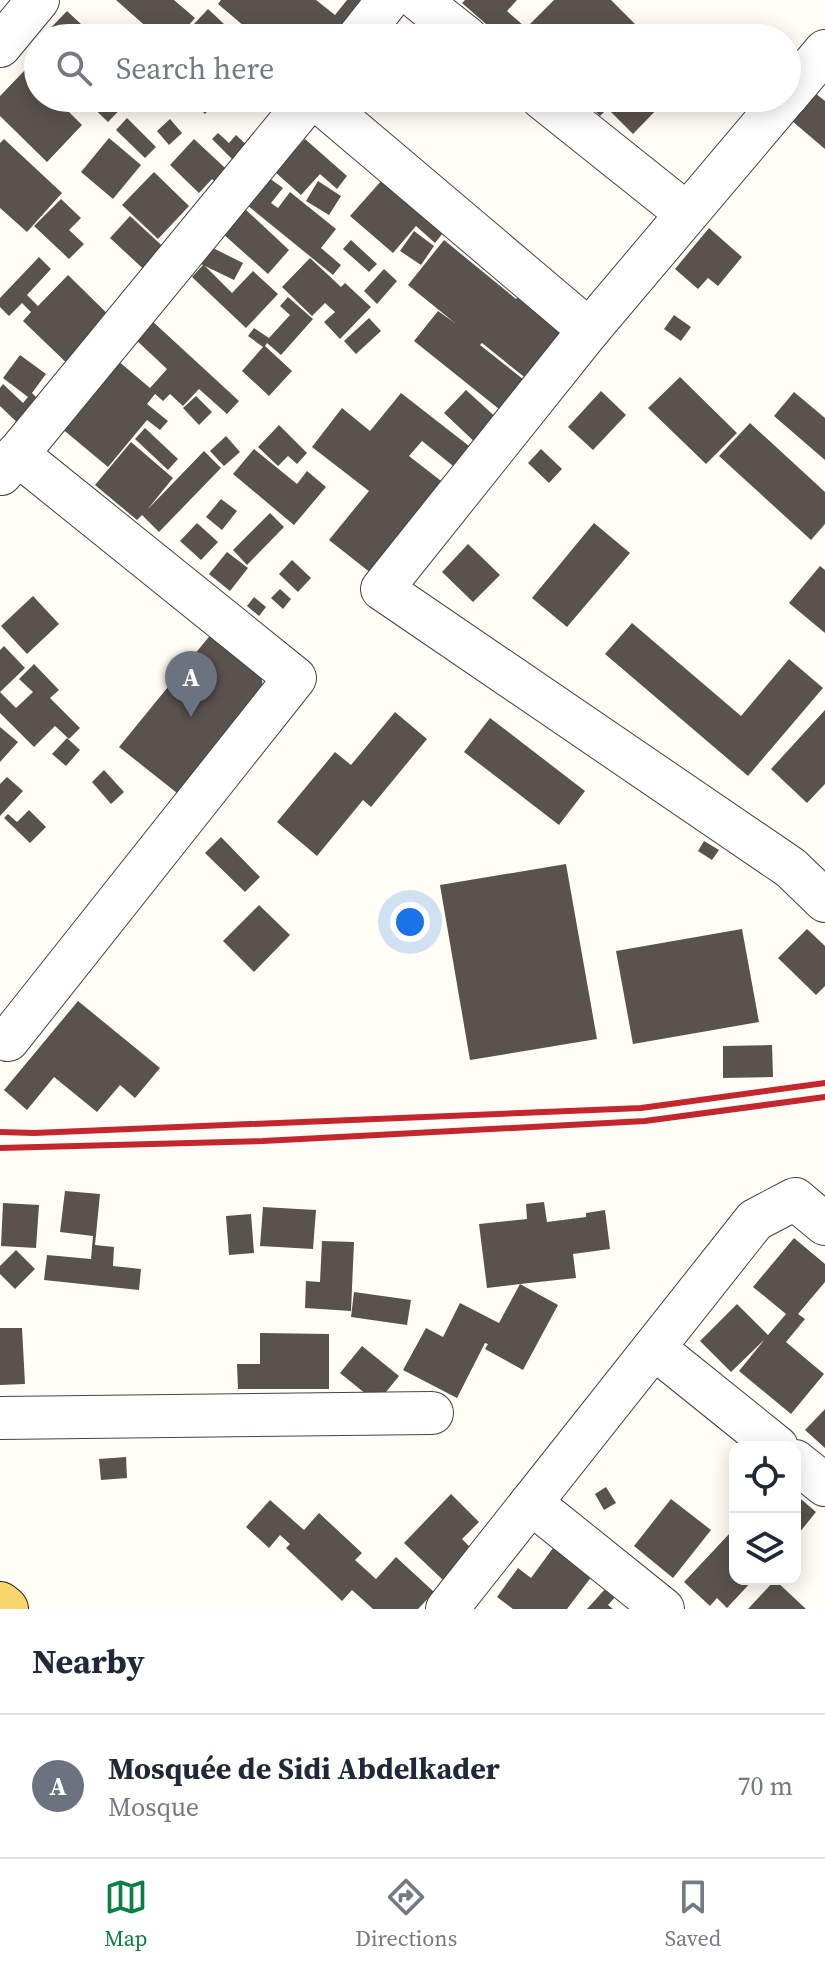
<!DOCTYPE html>
<meta charset="utf-8">
<style>
body{margin:0;font-family:"Source Serif 4",serif;background:#f6f6f7;color:#1f2937}
.controls{position:absolute;right:24px;bottom:24px;display:grid;overflow:hidden;border-radius:16px;box-shadow:0 4px 20px #0003}
.controls button{width:72px;height:72px;display:grid;place-items:center;padding:0;border:0;border-bottom:2px solid #e0e1e3;background:#fff;color:#1f2937;font:40px sans-serif}
.you{position:absolute;left:410px;top:922px;width:28px;height:28px;margin:-20px;border:6px solid #fff;border-radius:50%;background:#1a73e8;box-shadow:0 0 0 12px #1a73e833}
.badge{display:grid;place-items:center;width:52px;height:52px;border-radius:50%;background:#0b8043;color:#fff;font-size:26px;font-weight:700}
.pin{position:absolute;translate:-50% -66px;filter:drop-shadow(0 2px 4px #0008)}
.pin::after{content:'';position:absolute;top:42px;width:28px;height:24px;background:inherit;clip-path:polygon(0 0,100% 0,50% 100%)}
.list{margin:0;padding:0;list-style:none}
h2{display:flex;justify-content:space-between;align-items:center;height:104px;margin:0;padding:0 32px;font-size:34px}
h2 small{font-size:26px;font-weight:400;color:#747a83}
.list li{display:grid;grid-template-columns:52px 1fr auto;gap:24px;align-items:center;box-sizing:border-box;height:144px;padding:0 32px;border-top:2px solid #e0e1e3}
.list b{display:block;font-size:30px;white-space:nowrap}
.list p{margin:0;font-size:26px;white-space:nowrap;color:#747a83}
.list em{font-size:26px;font-style:normal;color:#747a83}
.icon{flex:none;width:44px;height:44px;fill:none;stroke:currentColor;stroke-width:2;stroke-linecap:round;stroke-linejoin:round}
.map{position:relative;flex:none;width:825px;height:1609px;overflow:hidden}
.search{position:absolute;background:#fff;box-shadow:0 4px 20px #0003;left:24px;right:24px;top:24px;height:88px;display:flex;align-items:center;gap:20px;box-sizing:border-box;padding:0 28px;border-radius:44px;color:#747a83;font-size:30px}
.sheet{height:248px;background:#fff}
nav{display:flex;justify-content:space-around;align-items:center;box-sizing:border-box;height:112px;border-top:2px solid #e0e1e3;background:#fff;font-size:22px;color:#747a83}
nav a{display:grid;justify-items:center;gap:4px}
nav .on{color:#0b8043}
.map>svg:first-child{display:block}
</style>
<div class="map">
<svg width="825" height="1609" viewBox="0 0 825 1609">
<rect width="100%" height="100%" fill="#fffdf5"/>
<g fill="#5a524d">
<polygon points="116,0 174,0 195,18 180,35 170,26 159,38"/>
<polygon points="221,0 316,0 335,15 347,0 380,0 348,38 258,38 218,4"/>
<polygon points="465,0 517,0 507,11 524,26 513,38 502,38 462,3"/>
<polygon points="554,0 611,0 649,38 516,38"/>
<polygon points="208,9 239,38 182,37"/>
<polygon points="67,11 96,38 41,38"/>
<polygon points="25,70 38,82 38,98 55,98 82,125 47,162 0,116 0,96"/>
<polygon points="815,93 825,101 825,149 792,121"/>
<polygon points="83,98 131,98 108,122"/>
<polygon points="188,98 219,98 205,114"/>
<polygon points="582,98 613,98 616,100 600,116"/>
<polygon points="620,98 657,98 663,103 633,134 609,110"/>
<polygon points="127,118 156,147 145,158 116,130"/>
<polygon points="170,119 182,133 169,145 157,131"/>
<polygon points="218,133 229,143 236,135 251,149 237,164 212,139"/>
<polygon points="109,138 141,165 113,199 81,172"/>
<polygon points="4,139 62,193 27,232 0,208 0,143"/>
<polygon points="194,139 238,180 227,193 212,179 199,193 170,165"/>
<polygon points="305,139 347,176 337,189 320,174 301,195 275,172"/>
<polygon points="154,172 189,206 158,239 122,205"/>
<polygon points="269,178 283,188 271,203 278,208 290,192 336,229 321,248 341,265 333,275 247,205"/>
<polygon points="382,180 443,233 435,243 416,226 393,253 350,216"/>
<polygon points="318,181 341,196 329,215 306,201"/>
<polygon points="61,199 81,218 69,230 84,244 69,259 34,226"/>
<polygon points="244,208 289,250 268,274 222,233"/>
<polygon points="130,216 171,254 151,276 110,238"/>
<polygon points="709,228 742,257 718,286 708,278 698,289 675,269"/>
<polygon points="414,231 434,246 421,265 400,251"/>
<polygon points="351,240 377,264 369,272 343,249"/>
<polygon points="444,240 516,299 519,296 566,334 528,380 482,343 480,345 533,387 509,417 414,341 438,311 455,323 408,285"/>
<polygon points="205,244 243,263 234,280 205,266 232,293 253,271 278,294 246,328 192,277 203,265 196,262"/>
<polygon points="39,257 51,269 27,295 38,306 68,275 118,324 74,370 23,321 31,312 22,303 9,316 0,307 0,298"/>
<polygon points="310,258 341,287 345,283 371,307 340,339 324,322 335,312 325,303 312,316 282,287"/>
<polygon points="384,269 397,281 377,304 364,291"/>
<polygon points="288,297 313,319 281,355 267,343 265,346 292,371 269,396 242,371 263,347 248,336 254,328 269,338 290,315 280,306"/>
<polygon points="674,315 691,327 681,341 664,329"/>
<polygon points="369,318 381,331 356,354 344,341"/>
<polygon points="151,320 239,401 227,414 199,389 183,406 170,394 163,401 155,394 147,404 168,421 160,430 147,420 108,467 60,427 117,360 150,388 167,369 134,338"/>
<polygon points="20,355 46,374 32,393 48,409 27,432 0,406 0,388 3,384 23,403 28,397 3,378"/>
<polygon points="680,377 737,433 706,464 648,408"/>
<polygon points="466,390 501,422 479,446 444,413"/>
<polygon points="601,391 626,415 593,450 568,427"/>
<polygon points="794,392 825,418 825,460 774,416"/>
<polygon points="401,393 478,453 462,473 422,441 409,456 445,484 376,577 329,540 369,491 312,447 342,408 370,431"/>
<polygon points="196,396 212,412 199,425 183,408"/>
<polygon points="750,423 825,492 825,524 811,540 719,456"/>
<polygon points="279,425 307,453 297,464 288,456 278,466 258,447"/>
<polygon points="145,428 178,459 168,470 135,439"/>
<polygon points="226,436 240,452 224,466 210,451"/>
<polygon points="131,442 173,478 147,510 204,451 221,468 159,532 142,515 137,520 95,485"/>
<polygon points="254,449 297,484 307,471 326,487 294,525 233,474"/>
<polygon points="541,449 562,469 549,483 528,463"/>
<polygon points="221,499 237,511 222,530 206,517"/>
<polygon points="270,513 284,527 247,565 233,550"/>
<polygon points="197,523 218,542 201,560 180,541"/>
<polygon points="594,523 630,553 567,627 532,598"/>
<polygon points="468,544 500,575 473,602 442,572"/>
<polygon points="227,552 248,568 230,591 209,574"/>
<polygon points="292,560 311,578 298,592 279,574"/>
<polygon points="820,566 825,570 825,633 789,603"/>
<polygon points="280,589 291,599 283,609 271,598"/>
<polygon points="33,596 59,624 27,654 1,626"/>
<polygon points="254,597 266,607 259,616 247,606"/>
<polygon points="632,623 741,716 789,659 823,688 748,776 605,654"/>
<polygon points="212,633 261,673 263,687 177,793 119,747"/>
<polygon points="4,646 25,668 0,692 16,708 33,692 19,679 34,664 59,690 50,698 80,728 69,739 55,726 34,747 0,713 0,650"/>
<polygon points="825,710 825,784 807,803 771,769"/>
<polygon points="395,712 427,739 371,807 363,800 317,856 277,822 335,752 351,765"/>
<polygon points="490,718 585,791 559,825 464,752"/>
<polygon points="0,727 18,742 0,762"/>
<polygon points="67,738 80,750 66,766 52,754"/>
<polygon points="104,770 124,792 111,804 92,782"/>
<polygon points="7,777 23,791 0,816 0,784"/>
<polygon points="29,810 46,827 30,843 4,818 8,814 17,822"/>
<polygon points="221,837 260,877 245,892 205,853"/>
<polygon points="704,841 719,850 712,860 698,851"/>
<polygon points="566,864 597,1039 470,1060 440,885"/>
<polygon points="259,905 290,935 254,972 223,941"/>
<polygon points="742,929 759,1022 633,1044 616,951"/>
<polygon points="807,929 825,946 825,986 816,995 778,958"/>
<polygon points="78,1001 160,1068 135,1098 120,1085 97,1112 54,1077 27,1110 4,1090"/>
<polygon points="772,1045 773,1077 723,1078 723,1046"/>
<polygon points="65,1191 100,1194 95,1245 114,1247 113,1266 141,1269 139,1290 44,1280 47,1255 91,1259 93,1236 60,1232"/>
<polygon points="544,1202 547,1222 586,1217 586,1213 605,1210 610,1249 573,1254 576,1278 520,1284 558,1305 523,1370 485,1349 488,1344 485,1343 457,1398 403,1370 426,1328 443,1337 460,1303 499,1323 520,1284 487,1288 479,1224 527,1219 526,1204"/>
<polygon points="3,1203 39,1205 36,1248 1,1246"/>
<polygon points="263,1207 316,1210 313,1249 260,1246"/>
<polygon points="251,1214 254,1253 229,1255 226,1216"/>
<polygon points="794,1238 825,1264 825,1282 798,1314 805,1319 786,1342 824,1374 791,1414 739,1371 765,1339 731,1372 700,1341 737,1304 768,1335 786,1314 753,1287"/>
<polygon points="322,1241 354,1242 351,1311 305,1308 306,1281 320,1282"/>
<polygon points="16,1250 35,1269 15,1289 0,1274 0,1266"/>
<polygon points="354,1292 411,1300 407,1325 351,1317"/>
<polygon points="0,1328 22,1328 25,1384 0,1385"/>
<polygon points="260,1333 329,1334 329,1389 238,1389 237,1364 260,1364"/>
<polygon points="362,1346 399,1376 377,1403 340,1373"/>
<polygon points="825,1409 825,1448 805,1430"/>
<polygon points="126,1457 127,1478 101,1480 99,1459"/>
<polygon points="606,1487 616,1503 604,1510 595,1494"/>
<polygon points="451,1494 479,1522 462,1539 472,1549 443,1580 404,1543"/>
<polygon points="795,1494 816,1512 795,1538"/>
<polygon points="671,1499 711,1530 673,1578 634,1546"/>
<polygon points="270,1500 304,1530 319,1513 362,1553 355,1560 376,1579 396,1557 434,1592 418,1609 373,1609 352,1590 342,1601 286,1548 290,1544 280,1535 269,1548 246,1527"/>
<polygon points="730,1533 735,1538 735,1579 754,1579 727,1608 717,1598 710,1606 684,1582"/>
<polygon points="553,1548 592,1576 567,1609 513,1609 497,1597 518,1568 531,1578"/>
<polygon points="775,1580 806,1609 748,1609"/>
<polygon points="606,1588 616,1596 608,1605 613,1609 587,1609"/>
</g>
<g fill="none" stroke-linecap="round" stroke-linejoin="round">
<defs>
<g id="minor">
<polyline points="419,0 467,38"/>
<polyline points="358,38 388,0"/>
<polyline points="0,46 38,0"/>
<polyline points="787,96 825,51"/>
<polyline points="315,98 589,330"/>
<polyline points="542,98 686,213"/>
<polyline points="785,98 589,330 382,589 791,868 825,901"/>
<polyline points="1,474 310,98"/>
<polyline points="8,1040 295,678 17,454"/>
<polyline points="654,1348 777,1447"/>
<polyline points="0,1418 432,1413"/>
<polyline points="795,1461 825,1485"/>
<polyline points="531,1503 663,1609"/>
<polyline points="447,1609 755,1220 795,1199 825,1224"/>
</g>
<polyline id="major" points="0,1604 6,1609"/>
</defs>
<use href="#minor" stroke="#444" stroke-width="44"/>
<use href="#major" stroke="#222" stroke-width="46"/>
<use href="#minor" stroke="#fff" stroke-width="42"/>
<use href="#major" stroke="#f9d66b" stroke-width="44"/>
<g stroke="#c4262e" stroke-width="6">
<polyline points="0,1132 34,1133 641,1108 825,1083"/>
<polyline points="0,1148 263,1141 645,1121 825,1097"/>
</g>
</g>
</svg>
<div class="controls">
<button><svg class="icon" aria-label="locate" viewBox="0 0 24 24"><circle cx="12" cy="12" r="6"/><path d="M12 2v4M12 18v4M2 12h4M18 12h4"/></svg></button>
<button><svg class="icon" aria-label="layers" viewBox="0 0 24 24"><path d="M12 4l9 5-9 5-9-5zM3 14l9 5 9-5"/></svg></button>
</div>
<div class="you"></div>
<div class="pin badge" style="left:191px;top:717px;background:#6b7280">A</div>
<div class="search"><svg class="icon" aria-label="search" viewBox="0 0 24 24"><circle cx="10" cy="10" r="6"/><path d="M15 15l6 6"/></svg>Search here</div>
</div>
<section class="sheet">
<h2>Nearby<small></small></h2>
<ul class="list">
<li><span class="badge" style="background:#6b7280">A</span><div><b>Mosquée de Sidi Abdelkader</b><p>Mosque</p></div><em>70 m</em></li>
</ul>
</section>
<nav>
<a class="on"><svg class="icon" aria-label="map" viewBox="0 0 24 24"><path d="M3 6l6-2 6 2 6-2v14l-6 2-6-2-6 2zM9 4v14M15 6v14"/></svg>Map</a>
<a><svg class="icon" aria-label="directions" viewBox="0 0 24 24"><path d="M12 3l9 9-9 9-9-9zM9 14v-3h6M13 9l2 2-2 2"/></svg>Directions</a>
<a><svg class="icon" aria-label="saved" viewBox="0 0 24 24"><path d="M7 4h10v16l-5-4-5 4z"/></svg>Saved</a>
</nav>
